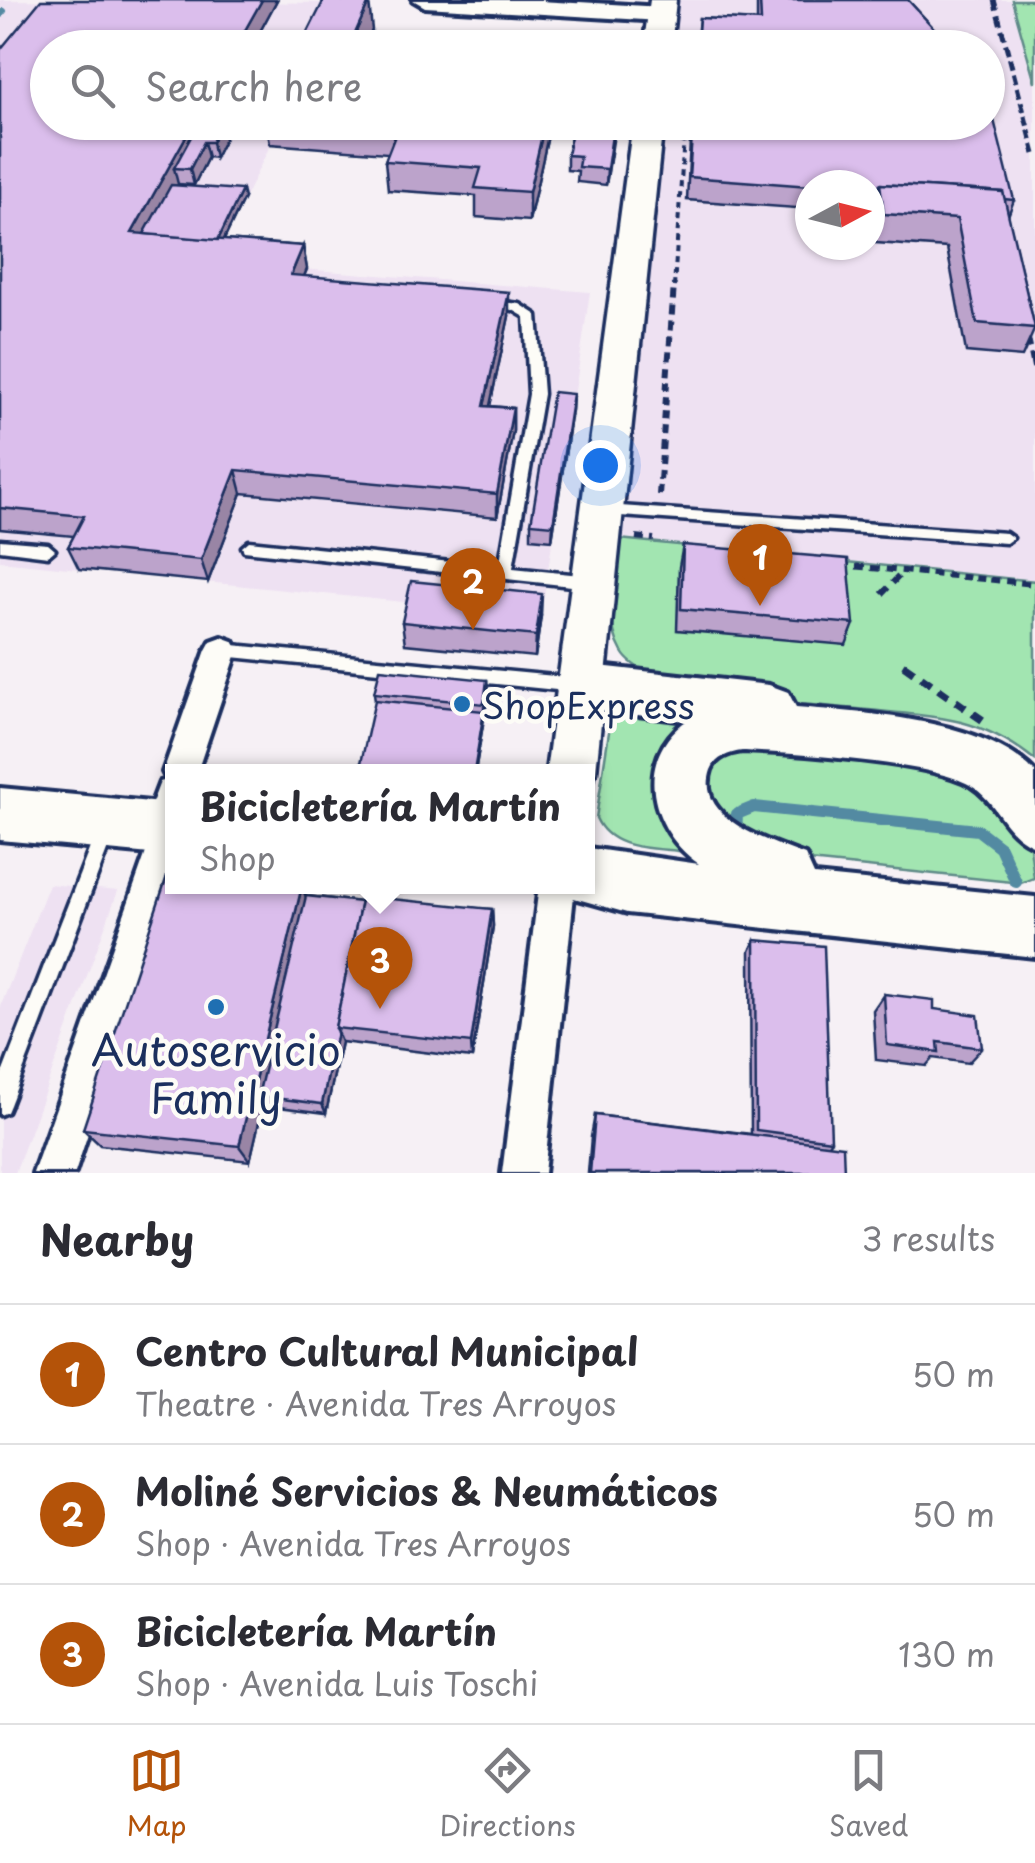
<!DOCTYPE html>
<meta charset="utf-8">
<style>
body{margin:0;font-family:"Playpen Sans",sans-serif;background:#f2f2f3;color:#2b2b33}
.compass{position:absolute;left:795px;top:170px;width:90px;height:90px;border-radius:50%;background:#fff;box-shadow:0 2px 8px #0004;rotate:83deg}
.you{position:absolute;left:600px;top:465px;width:35px;height:35px;margin:-25px;border:8px solid #fff;border-radius:50%;background:#1a73e8;box-shadow:0 0 0 15px #1a73e833}
.badge{display:grid;place-items:center;width:65px;height:65px;border-radius:50%;background:#b45309;color:#fff;font-size:32px;font-weight:700}
.pin{position:absolute;translate:-50% -82px;filter:drop-shadow(0 2px 5px #0008)}
.pin::after{content:'';position:absolute;top:52px;width:35px;height:30px;background:inherit;clip-path:polygon(0 0,100% 0,50% 100%)}
.popup{position:absolute;left:165px;top:764px;width:430px;height:130px;box-sizing:border-box;display:grid;place-content:center;border-radius:0px;background:#fff;filter:drop-shadow(0 2px 8px #0005);font-size:32px;white-space:nowrap;color:#7c7c81}
.popup b{font-size:38px;color:#2b2b33}
.popup::after{content:'';position:absolute;left:50%;top:100%;margin-left:-20px;border:20px solid transparent;border-top-color:#fff}
.list{margin:0;padding:0;list-style:none}
h2{display:flex;justify-content:space-between;align-items:center;height:130px;margin:0;padding:0 40px;font-size:42px}
h2 small{font-size:32px;font-weight:400;color:#7c7c81}
.list li{display:grid;grid-template-columns:65px 1fr auto;gap:30px;align-items:center;box-sizing:border-box;height:140px;padding:0 40px;border-top:2px solid #e1e1e2}
.list b{display:block;font-size:38px;white-space:nowrap}
.list p{margin:0;font-size:32px;white-space:nowrap;color:#7c7c81}
.list em{font-size:32px;font-style:normal;color:#7c7c81}
.icon{flex:none;width:55px;height:55px;fill:none;stroke:currentColor;stroke-width:2;stroke-linecap:round;stroke-linejoin:round}
.map{position:relative;flex:none;width:1035px;height:1173px;overflow:hidden}
.search{position:absolute;background:#fff;box-shadow:0 2px 8px #0004;left:30px;right:30px;top:30px;height:110px;display:flex;align-items:center;gap:25px;box-sizing:border-box;padding:0 35px;border-radius:55px;color:#7c7c81;font-size:38px}
.sheet{height:550px;background:#fff}
nav{display:flex;justify-content:space-around;align-items:center;box-sizing:border-box;height:140px;border-top:2px solid #e1e1e2;background:#fff;font-size:28px;color:#7c7c81}
nav a{display:grid;justify-items:center;gap:5px}
nav .on{color:#b45309}
.map>svg:first-child{display:block}
</style>
<div class="map">
<svg width="1035" height="1173" viewBox="0 0 1035 1173">
<rect width="100%" height="100%" fill="#f6f0f5"/>
<filter id="ink" filterUnits="userSpaceOnUse"><feTurbulence type="fractalNoise" baseFrequency=".01" numOctaves="2"/><feDisplacementMap in="SourceGraphic" scale="20" xChannelSelector="R" yChannelSelector="G"/><feConvolveMatrix kernelMatrix="1 2 1 2 8 2 1 2 1" color-interpolation-filters="sRGB"/></filter>
<g filter="url(#ink)">
<g fill="#eee1f2" fill-rule="evenodd">
<polygon points="0,0 339,3 317,47 48,48 48,122 281,123 214,262 590,292 541,616 0,561"/>
<path d="M 676,0 L 1012,0 L 1035,82 L 1035,581 L 619,539 L 663,123 L 988,122 L 988,48 L 671,47 ZM 810,185 L 870,185 L 870,245 L 810,245 Z"/>
<polygon points="49,884 118,891 15,1173 0,1173 0,1008"/>
</g>
<g fill="#a2e5b1" stroke="#5e8a88" stroke-width="2.5">
<polygon points="1012,0 1035,0 1035,82"/>
<path d="M 619,539 L 1035,581 L 1035,760 C 1014,743 988,729 961,722 C 892,704 654,708 622,652 C 603,620 615,575 619,539 Z"/>
<path d="M 612,712 L 719,716 L 687,852 C 654,847 611,852 596,818 Z"/>
<polygon points="730,743 958,766 1029,839 1034,878 1021,883 790,859 716,820 704,768"/>
</g>
<g fill="none" stroke-linecap="round" stroke-linejoin="round">
<polyline stroke="#528aa2" stroke-width="6" points="0,16 4,11"/>
<polyline stroke="#528aa2" stroke-width="12" points="736,836 737,814 754,807 978,830 1000,847 1016,882"/>
<defs>
<g id="service">
<polygon points="488,300 520,304 537,315 543,394 513,568 590,576 595,578 597,582 595,586 590,588 244,551 242,547 249,541 499,567 529,394 525,317 513,310 484,307 484,301"/>
<polygon points="606,505 1006,533 1013,538 1006,543 606,515 599,510"/>
<polygon points="0,540 48,544 55,550 48,556 0,550"/>
<polygon points="222,644 576,678 582,680 584,685 582,690 576,692 222,656 216,654 214,650 216,646"/>
<polygon points="105,824 111,826 114,832 10,1105 7,1112 0,1115 0,1079 96,832 99,826"/>
</g>
<g id="minor">
<polygon points="222,637 233,641 238,650 197,772 172,772 172,878 75,1173 33,1173 150,841 142,829 160,782 167,780 163,772 206,650 211,641"/>
<polygon points="539,886 575,886 544,1173 502,1173"/>
</g>
<polygon id="tertiary" points="413,0 546,0 661,7 673,14 661,21 425,7"/>
<g id="secondary">
<polygon points="650,0 676,0 671,48 643,48"/>
<polygon points="633,122 663,122 596,772 588,788 588,772 546,772"/>
</g>
<g id="primary">
<path d="M 581,664 L 769,685 L 788,692 L 796,707 C 865,713 985,719 1035,772 L 1035,846 C 1003,834 999,803 970,785 C 932,762 790,753 742,751 C 729,753 716,757 711,770 C 694,820 772,842 805,855 L 814,875 L 1035,897 L 1035,957 L 627,913 L 567,896 L 563,886 L 588,886 L 588,848 L 699,864 C 650,830 633,760 686,721 L 581,708 L 562,702 L 554,686 L 562,670 Z"/>
<polygon points="0,788 172,804 172,856 0,840"/>
</g>
</defs>
<use href="#service" stroke="#1b2f5e" stroke-width="7"/>
<use href="#minor" stroke="#1b2f5e" stroke-width="8"/>
<use href="#tertiary" stroke="#1b2f5e" stroke-width="8"/>
<use href="#secondary" stroke="#1b2f5e" stroke-width="7"/>
<use href="#primary" stroke="#1b2f5e" stroke-width="8"/>
<polyline stroke="#1b2f5e" stroke-width="4" stroke-dasharray="6 5" stroke-linecap="butt" points="674,287 685,122"/>
<g stroke="#1b2f5e" stroke-width="6" stroke-dasharray="9 6" stroke-linecap="butt">
<polyline points="659,495 674,284"/>
<polyline points="636,537 654,539"/>
<polyline points="841,565 1035,584"/>
<polyline points="882,594 902,573"/>
<polyline points="903,664 908,667"/>
</g>
<polyline stroke="#1b2f5e" stroke-width="8" stroke-dasharray="12 9" stroke-linecap="butt" points="904,665 984,721"/>
<use href="#service" fill="#fdfcf7" fill-rule="evenodd"/>
<use href="#minor" fill="#fdfcf7" fill-rule="evenodd"/>
<use href="#tertiary" fill="#fdfcf7" fill-rule="evenodd"/>
<use href="#secondary" fill="#fdfcf7" fill-rule="evenodd"/>
<use href="#primary" fill="#fdfcf7" fill-rule="evenodd"/>
<polyline stroke="#1b2f5e" stroke-width="5" stroke-dasharray="10 5" stroke-linecap="butt" points="994,0 1035,154"/>
<polyline stroke="#1b2f5e" stroke-width="6" stroke-dasharray="14 6" stroke-linecap="butt" points="1023,315 1035,372"/>
</g>
<g fill="#bca3cb" stroke="#1b2f5e" stroke-width="2.5">
<polygon points="277,0 251,48 48,48 233,122 215,158 208,157 194,185 178,184 177,186 244,198 224,240 303,246 307,269 304,276 509,316 490,406 513,408 513,431 497,517 242,493 208,582 79,569 68,547 74,536 0,529 0,50"/>
<polygon points="544,0 577,0 577,2"/>
<polygon points="757,0 908,0 952,48 696,48 699,18 757,21"/>
<polygon points="266,122 551,122 529,221 476,217 476,196 388,190 385,161 388,153 270,144"/>
<polygon points="615,122 606,185 577,182 578,171 567,170 567,155"/>
<polygon points="691,122 988,122 1014,200 1008,216 1035,328 1022,357 966,352 947,248 876,243 872,213 870,213 870,185 810,185 810,209 687,200"/>
<polygon points="573,394 572,410 552,540 531,538 531,523"/>
<polygon points="683,545 854,624 846,645 677,630 679,567"/>
<polygon points="541,616 535,657 405,644 402,622"/>
<polygon points="487,680 488,695 475,772 375,700 374,693"/>
<polygon points="302,886 306,896 361,902 492,909 493,926 472,1058 341,1042 326,1113 263,1105 250,1161 100,1145 83,1129"/>
<polygon points="755,940 831,1140 828,1144 844,1173 588,1173 591,1137 595,1115 751,1134 750,951"/>
<polygon points="884,994 934,1009 982,1048 968,1063 933,1058 926,1066 876,1060 873,1010"/>
</g>
<g fill="#9985a5" stroke="#1b2f5e" stroke-width="2.5">
<polygon points="262,0 277,0 251,48 235,48"/>
<polygon points="369,2 372,30 364,48 350,45"/>
<polygon points="194,122 211,122 174,168 178,184 143,249 132,233"/>
<polygon points="222,122 233,122 215,158 212,142"/>
<polygon points="545,122 551,122 529,221 529,192"/>
<polygon points="614,122 615,128 606,185 607,169"/>
<polygon points="204,142 208,157 194,185 190,169"/>
<polygon points="242,190 244,198 213,262 211,254"/>
<polygon points="303,246 307,269 295,298 291,275"/>
<polygon points="509,292 509,316 485,429 484,406"/>
<polygon points="573,394 572,410 552,540 553,525"/>
<polygon points="513,408 513,431 497,517 497,494"/>
<polygon points="236,470 242,493 208,582 201,560"/>
<polygon points="542,594 541,616 535,657 536,636"/>
<polygon points="487,680 488,695 484,718 484,704"/>
<polygon points="484,711 484,718 475,772 474,772"/>
<polygon points="302,886 310,909 258,1096 263,1105 250,1161 239,1146"/>
<polygon points="492,909 493,926 472,1058 471,1043"/>
<polygon points="337,1032 341,1042 326,1113 322,1104"/>
</g>
<g fill="#dbbeec" stroke="#1b2f5e" stroke-width="2.5">
<polygon points="41,0 262,0 235,48 48,48 48,122 194,122 132,233 303,246 291,275 509,292 484,406 513,408 497,494 236,470 201,560 68,547 84,516 0,508 0,50"/>
<polygon points="324,0 369,2 350,45 392,48 300,48"/>
<polygon points="760,0 908,0 952,48 697,48 699,18 761,21"/>
<polygon points="431,40 544,48 428,48"/>
<polygon points="988,120 994,120 1014,200 1004,199 1003,192 880,184 878,190 870,190 870,185 810,186 689,177 693,122 988,122"/>
<polygon points="199,122 222,122 212,142 204,142 190,169 174,168"/>
<polygon points="359,122 545,122 529,192 475,188 481,168 385,161 399,125"/>
<polygon points="574,122 614,122 607,169 578,167 580,156 567,155"/>
<polygon points="880,184 1003,192 1035,328 977,323 957,219 884,214"/>
<polygon points="171,185 242,190 218,240 144,234"/>
<polygon points="553,392 573,394 553,525 531,523"/>
<polygon points="683,545 848,559 854,624 681,609"/>
<polygon points="411,581 542,594 536,636 402,622"/>
<polygon points="380,669 487,680 484,704 374,693"/>
<polygon points="375,700 484,711 474,772 359,772"/>
<polygon points="168,873 172,873 172,886 302,886 239,1146 83,1129"/>
<polygon points="306,896 361,902 335,1028 337,1032 322,1104 258,1096"/>
<polygon points="362,896 492,909 471,1043 335,1028"/>
<polygon points="755,940 824,946 831,1140 756,1130"/>
<polygon points="884,994 934,1000 934,1009 978,1015 982,1048 938,1042 939,1052 887,1045"/>
<polygon points="595,1115 843,1146 844,1173 590,1173"/>
</g>
</g>
<g fill="#1f6fb2" stroke="#fdfcf7" stroke-width="4">
<circle cx="462" cy="704" r="10"/>
<circle cx="216" cy="1007" r="10"/>
</g>
<g text-anchor="middle" dominant-baseline="central" stroke-width="9" stroke-linejoin="round" paint-order="stroke">
<g font-size="35" fill="#1b2f5e" stroke="#fdfcf7" text-anchor="start">
<text x="482" y="704">ShopExpress</text>
</g>
<g font-size="42" fill="#1b2f5e" stroke="#fdfcf7">
<text x="216" y="1048">Autoservicio<tspan x="216" dy="48">Family</tspan></text>
</g>
</g>
</svg>
<svg class="compass" viewBox="-18 -18 36 36"><path d="M0-13l5 13h-10z" fill="#e53935"/><path d="M0 13l5-13h-10z" fill="#7c7c81"/></svg>
<div class="you"></div>
<div class="pin badge" style="left:760px;top:606px">1</div>
<div class="pin badge" style="left:473px;top:630px">2</div>
<div class="pin badge" style="left:380px;top:1009px">3</div>
<div class="popup"><b>Bicicletería Martín</b>Shop</div>
<div class="search"><svg class="icon" aria-label="search" viewBox="0 0 24 24"><circle cx="10" cy="10" r="6"/><path d="M15 15l6 6"/></svg>Search here</div>
</div>
<section class="sheet">
<h2>Nearby<small>3 results</small></h2>
<ul class="list">
<li><span class="badge">1</span><div><b>Centro Cultural Municipal</b><p>Theatre · Avenida Tres Arroyos</p></div><em>50 m</em></li>
<li><span class="badge">2</span><div><b>Moliné Servicios &amp; Neumáticos</b><p>Shop · Avenida Tres Arroyos</p></div><em>50 m</em></li>
<li><span class="badge">3</span><div><b>Bicicletería Martín</b><p>Shop · Avenida Luis Toschi</p></div><em>130 m</em></li>
</ul>
</section>
<nav>
<a class="on"><svg class="icon" aria-label="map" viewBox="0 0 24 24"><path d="M3 6l6-2 6 2 6-2v14l-6 2-6-2-6 2zM9 4v14M15 6v14"/></svg>Map</a>
<a><svg class="icon" aria-label="directions" viewBox="0 0 24 24"><path d="M12 3l9 9-9 9-9-9zM9 14v-3h6M13 9l2 2-2 2"/></svg>Directions</a>
<a><svg class="icon" aria-label="saved" viewBox="0 0 24 24"><path d="M7 4h10v16l-5-4-5 4z"/></svg>Saved</a>
</nav>
